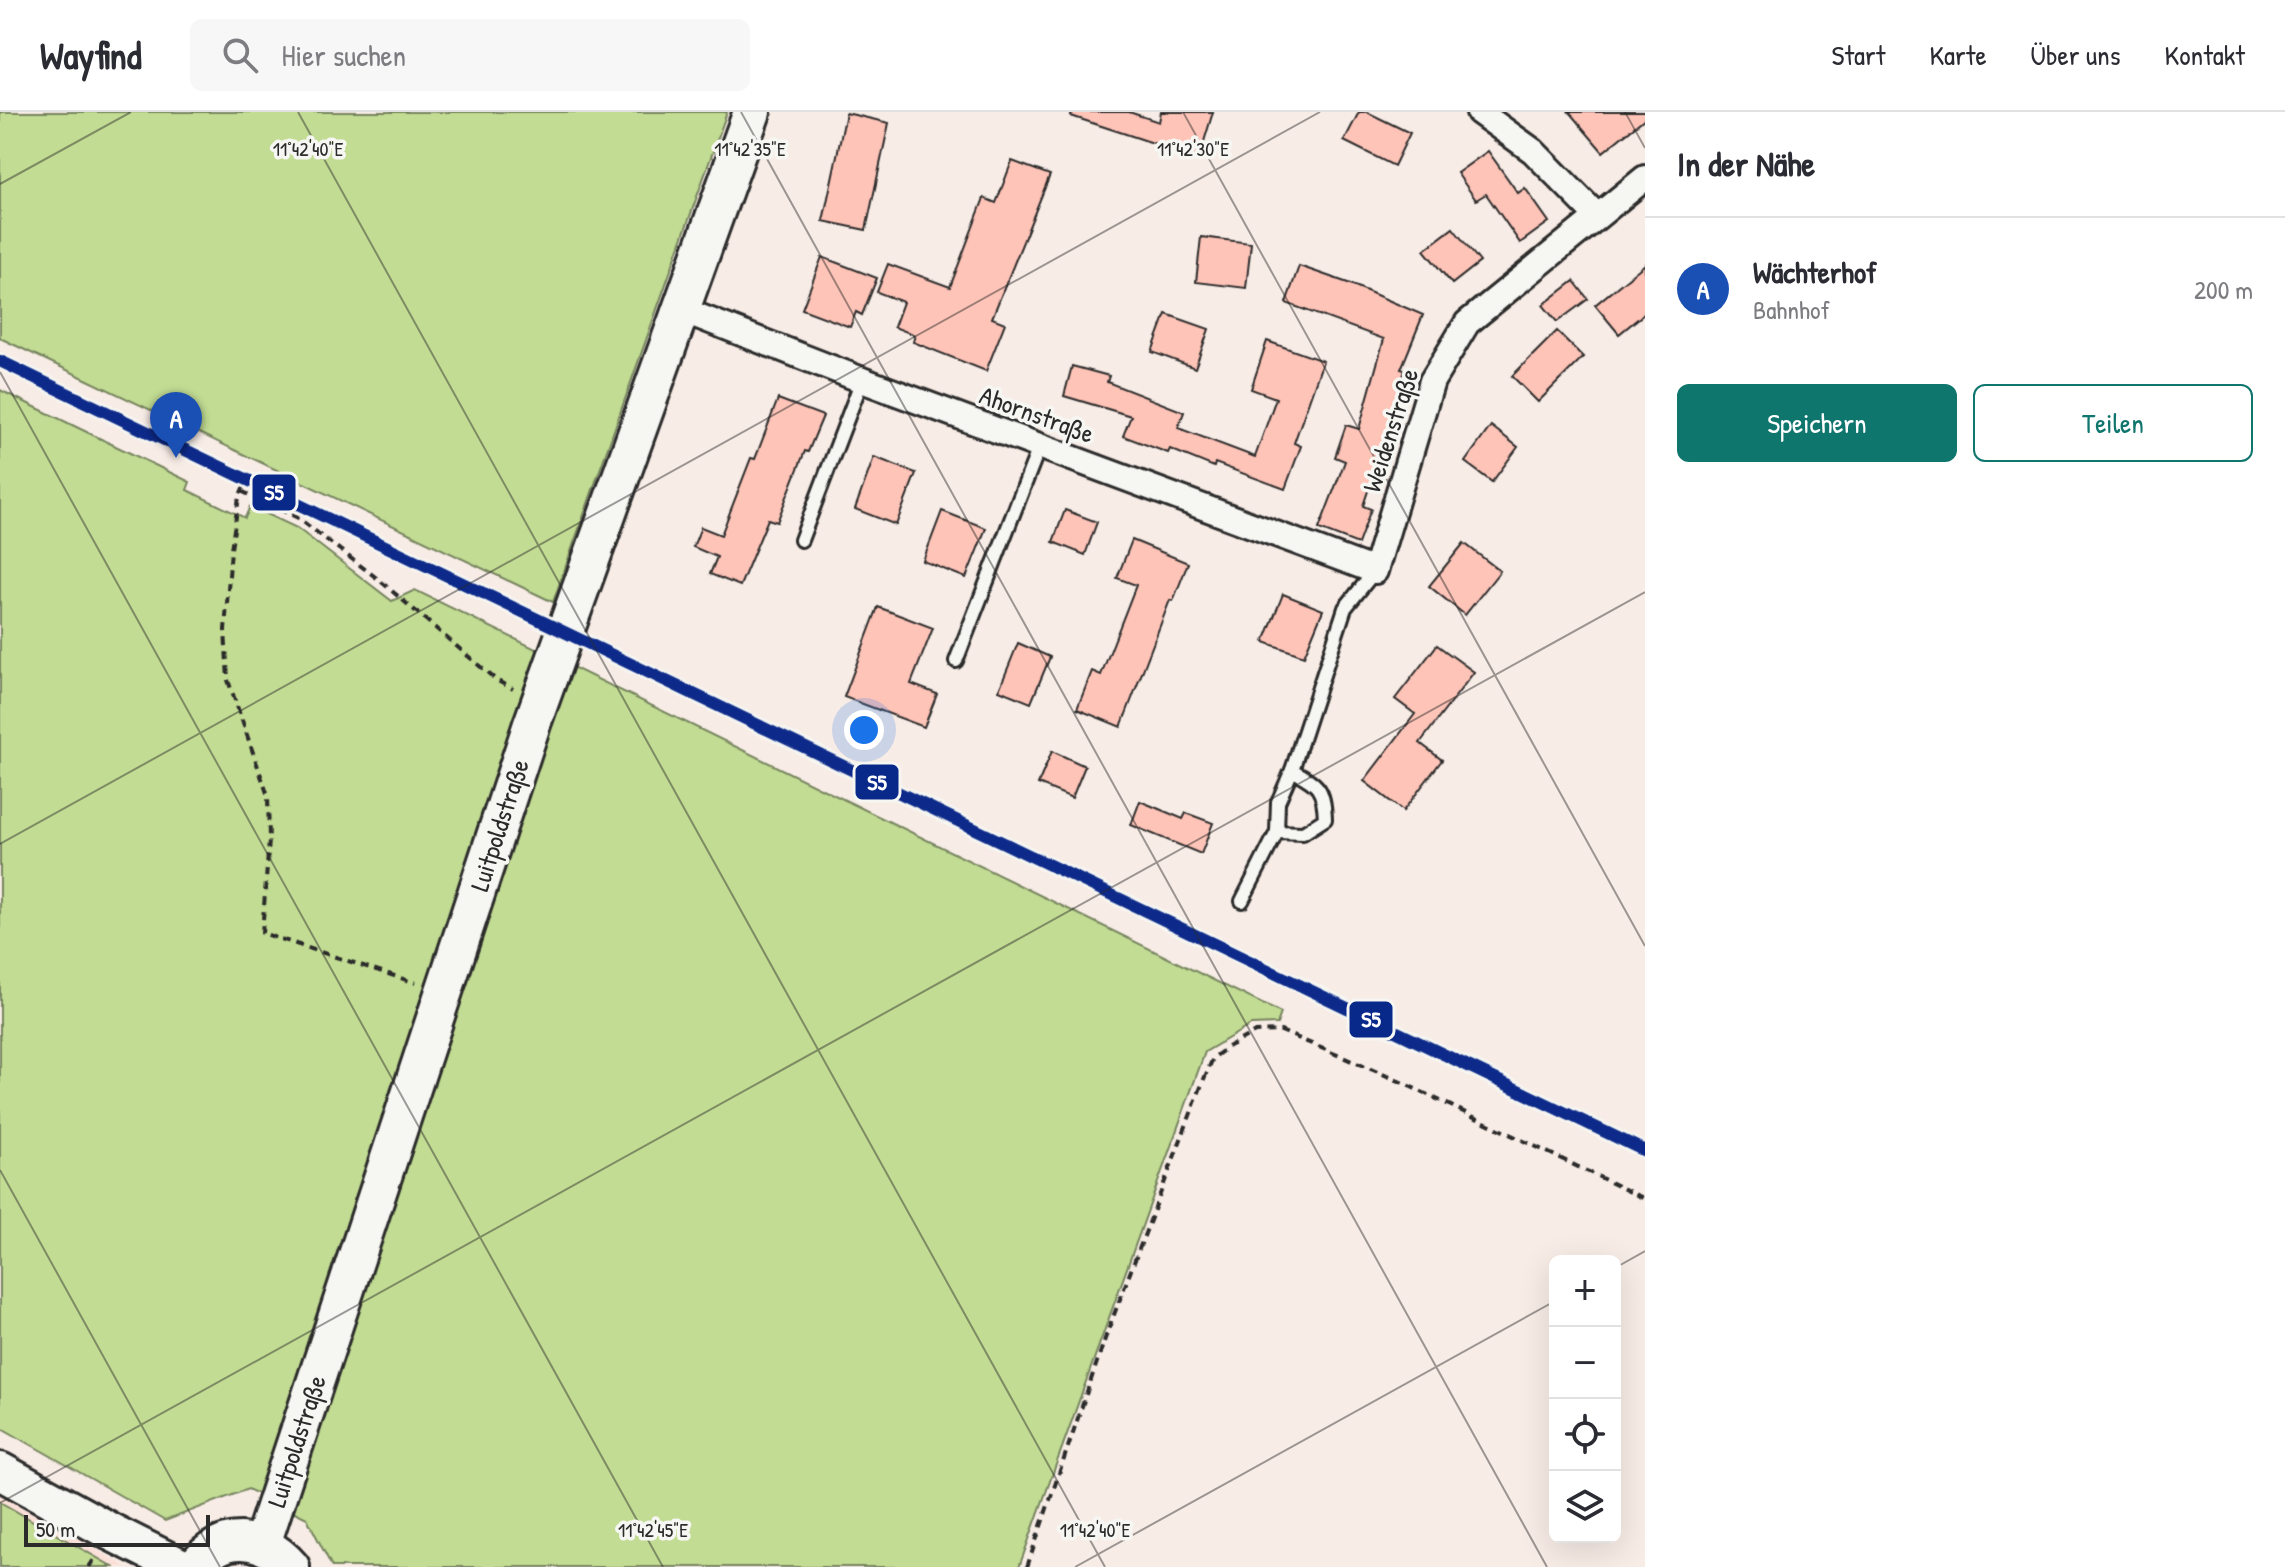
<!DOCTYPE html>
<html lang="de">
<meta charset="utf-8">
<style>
body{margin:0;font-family:"Patrick Hand",sans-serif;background:#f7f7f7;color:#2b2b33}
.controls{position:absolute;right:24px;bottom:24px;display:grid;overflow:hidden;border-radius:12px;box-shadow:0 8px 32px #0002}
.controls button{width:72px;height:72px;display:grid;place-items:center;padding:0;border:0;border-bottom:2px solid #e1e1e2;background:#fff;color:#2b2b33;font:40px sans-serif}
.scale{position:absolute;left:24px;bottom:20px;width:186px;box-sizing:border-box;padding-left:8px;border:4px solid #2b2b2b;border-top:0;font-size:22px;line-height:28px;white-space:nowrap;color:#2b2b2b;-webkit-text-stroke:6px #f6f6f2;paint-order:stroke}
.you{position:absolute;left:864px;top:618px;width:28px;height:28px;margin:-20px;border:6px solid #fff;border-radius:50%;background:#1a73e8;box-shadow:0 0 0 12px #1a73e833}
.badge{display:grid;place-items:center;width:52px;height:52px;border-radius:50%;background:#0f766e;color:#fff;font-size:26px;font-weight:700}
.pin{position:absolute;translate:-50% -66px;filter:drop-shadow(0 2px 4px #0008)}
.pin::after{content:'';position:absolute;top:42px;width:28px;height:24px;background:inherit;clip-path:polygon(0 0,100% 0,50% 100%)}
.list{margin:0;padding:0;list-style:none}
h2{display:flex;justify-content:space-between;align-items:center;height:104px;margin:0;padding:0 32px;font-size:34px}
h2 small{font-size:26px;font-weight:400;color:#7c7c81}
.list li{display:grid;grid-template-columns:52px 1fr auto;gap:24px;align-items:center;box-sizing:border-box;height:144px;padding:0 32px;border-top:2px solid #e1e1e2}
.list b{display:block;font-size:30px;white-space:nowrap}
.list p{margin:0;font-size:26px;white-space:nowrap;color:#7c7c81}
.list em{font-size:26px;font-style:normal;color:#7c7c81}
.actions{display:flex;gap:16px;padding:24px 32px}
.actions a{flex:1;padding:18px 0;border:2px solid #0f766e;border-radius:12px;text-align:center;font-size:28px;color:#0f766e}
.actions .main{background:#0f766e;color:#fff}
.icon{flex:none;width:44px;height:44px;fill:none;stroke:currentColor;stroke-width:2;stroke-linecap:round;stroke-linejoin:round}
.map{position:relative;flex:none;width:1645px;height:1455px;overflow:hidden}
header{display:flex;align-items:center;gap:48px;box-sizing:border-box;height:112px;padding:0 40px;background:#fff;border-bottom:2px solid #e1e1e2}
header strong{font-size:38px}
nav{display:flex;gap:44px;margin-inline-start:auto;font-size:28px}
.search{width:560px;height:72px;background:#f7f7f7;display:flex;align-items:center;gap:20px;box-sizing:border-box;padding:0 28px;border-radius:12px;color:#7c7c81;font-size:30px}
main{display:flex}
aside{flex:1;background:#fff}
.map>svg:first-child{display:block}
</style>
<header>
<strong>Wayfind</strong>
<div class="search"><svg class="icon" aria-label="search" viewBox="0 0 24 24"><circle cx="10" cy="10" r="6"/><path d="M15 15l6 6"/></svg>Hier suchen</div>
<nav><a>Start</a><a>Karte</a><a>Über uns</a><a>Kontakt</a></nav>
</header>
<main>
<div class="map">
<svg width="1645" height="1455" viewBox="0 0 1645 1455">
<rect width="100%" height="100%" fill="#f8ece6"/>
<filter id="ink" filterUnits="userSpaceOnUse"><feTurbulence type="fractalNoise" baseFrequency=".0125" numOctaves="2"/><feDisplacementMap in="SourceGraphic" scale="16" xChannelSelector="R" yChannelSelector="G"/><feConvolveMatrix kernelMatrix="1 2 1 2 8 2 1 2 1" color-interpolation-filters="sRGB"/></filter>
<g filter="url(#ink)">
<polygon fill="#fae0d8" points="0,1383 127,1455 113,1455 0,1390"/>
<g fill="#c2dc93" stroke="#76845f" stroke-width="2">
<polygon points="0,0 727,0 553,490 0,226"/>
<polygon points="0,278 190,370 187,378 245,406 250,394 297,416 392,489 415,478 1281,901 1277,912 1251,913 1205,940 1019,1455 332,1455 307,1406 248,1377 165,1409 0,1315"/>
<polygon points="0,1390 113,1455 0,1455"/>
</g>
<g fill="#ffc4b8" stroke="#2b2b2b" stroke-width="2">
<polygon points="1072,0 1129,0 1159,10 1161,0 1213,0 1199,46 1071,4"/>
<polygon points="1359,0 1367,0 1410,21 1394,54 1344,29"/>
<polygon points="1569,0 1645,0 1645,6 1603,40"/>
<polygon points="846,1 889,11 866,118 823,109"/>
<polygon points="1488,39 1518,81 1525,76 1549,110 1520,131 1486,82 1476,88 1457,61"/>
<polygon points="1012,49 1050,63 992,206 1005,211 986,259 913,230 915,223 894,215 903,190 877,180 888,152 950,175 984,86 996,91"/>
<polygon points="1453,116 1480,150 1452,172 1424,138"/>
<polygon points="1201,125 1251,131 1246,176 1196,170"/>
<polygon points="822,145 877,166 862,203 856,200 850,215 802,197"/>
<polygon points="1645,152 1645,201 1619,222 1595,193"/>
<polygon points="1299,154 1348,171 1423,203 1401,257 1405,258 1386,325 1363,394 1371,397 1358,432 1319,417 1345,349 1335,345 1346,313 1359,317 1384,227 1286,191"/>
<polygon points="1574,169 1588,187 1557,210 1543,193"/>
<polygon points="1166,202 1209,217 1195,256 1152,240"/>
<polygon points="1557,219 1583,245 1538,290 1512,264"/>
<polygon points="1267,229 1323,249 1294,331 1301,334 1285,377 1215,351 1214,355 1170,337 1168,341 1123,324 1131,304 1064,284 1072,254 1109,264 1107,270 1184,300 1178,316 1255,345 1276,286 1251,277"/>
<polygon points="778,287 823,304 808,340 805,339 777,410 768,407 740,474 710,462 717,445 693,435 701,415 721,423 751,346 755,347"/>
<polygon points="1491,314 1518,335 1492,370 1465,350"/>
<polygon points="874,345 916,361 896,413 855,397"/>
<polygon points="1065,398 1097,410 1085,443 1053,430"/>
<polygon points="942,399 986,416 966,466 923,449"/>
<polygon points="1132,428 1188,451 1173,489 1170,488 1121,615 1077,597 1092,559 1101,563 1136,473 1117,466"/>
<polygon points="1464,431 1500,459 1465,503 1429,474"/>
<polygon points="1283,482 1323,498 1304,544 1264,530"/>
<polygon points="878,495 933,516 911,572 937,582 924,615 844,585"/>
<polygon points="1018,531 1050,545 1031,591 999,578"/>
<polygon points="1437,533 1474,560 1420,631 1442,648 1403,699 1364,669 1415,602 1395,587"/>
<polygon points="1052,639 1085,654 1072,686 1038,672"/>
<polygon points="1140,689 1183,707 1186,701 1213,711 1201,742 1131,713"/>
</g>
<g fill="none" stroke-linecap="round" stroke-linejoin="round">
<defs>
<g id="lane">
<polyline points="801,428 862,268"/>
<polyline points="956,549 1040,333"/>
<path d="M 1277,720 L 1303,721 L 1325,707 C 1324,676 1318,672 1292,658"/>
<polyline points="1242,789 1277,720 1278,690 1292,658 1345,496 1375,459"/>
</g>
<g id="street">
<polyline points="1479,0 1533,39 1597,104"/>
<polyline points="680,197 862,268 1375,459 1432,269 1467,211 1645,66"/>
</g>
<g id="secondary">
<polyline points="0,1359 111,1420 181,1455"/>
<polyline points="262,1432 532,612 752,0"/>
<path d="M 195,1455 C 222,1418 263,1423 291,1455"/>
</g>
</defs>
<use href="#lane" stroke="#2b2b2b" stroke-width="18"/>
<use href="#street" stroke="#2b2b2b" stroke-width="30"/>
<use href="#secondary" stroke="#2b2b2b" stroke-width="42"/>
<g stroke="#2b2b2b" stroke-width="4" stroke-dasharray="8 6" stroke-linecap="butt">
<polyline points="244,374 239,385 231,437 225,518 228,568 268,684 269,728 262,821 416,871"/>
<polyline points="241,379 298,406 378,467 496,568 513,577"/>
<polyline points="89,1455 95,1446"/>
<polyline points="1027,1455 1107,1221 1204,967 1213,946 1229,934 1255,920 1281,919 1399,969 1645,1087"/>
</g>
<use href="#lane" stroke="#f6f6f2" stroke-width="12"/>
<use href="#street" stroke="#f6f6f2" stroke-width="24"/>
<use href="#secondary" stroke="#f6f6f2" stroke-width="36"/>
<defs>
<polyline id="rail-1" points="0,249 1645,1039"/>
</defs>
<use href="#rail-1" stroke="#f6f6f2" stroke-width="18"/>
<use href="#rail-1" stroke="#08298a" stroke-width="12"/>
</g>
</g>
<path fill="none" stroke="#2b2b2b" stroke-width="2" stroke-opacity="0.45" d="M 298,0 L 1105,1455M 741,0 L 1547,1455M 1183,0 L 1645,834M 1625,0 L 1645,36M 0,72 L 131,0M 0,260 L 663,1455M 0,732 L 1320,0M 0,1058 L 220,1455M 1615,1156 L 1645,1139M 0,1391 L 1645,480M 1075,1455 L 1555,1189"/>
<g text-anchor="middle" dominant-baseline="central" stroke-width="7" stroke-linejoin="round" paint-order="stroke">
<g font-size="26" fill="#2b2b2b" stroke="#f6f6f2">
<text transform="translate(1037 302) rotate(20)">Ahornstraße</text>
<text transform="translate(1390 318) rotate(-72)">Weidenstraße</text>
<text transform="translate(499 713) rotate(-72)">Luitpoldstraße</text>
<text transform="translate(296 1329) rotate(-72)">Luitpoldstraße</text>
</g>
</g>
<g font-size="20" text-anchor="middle" fill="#2b2b2b" stroke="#f6f6f2" stroke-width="7" stroke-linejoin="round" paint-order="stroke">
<text x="308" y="44">11°42'40"E</text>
<text x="750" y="44">11°42'35"E</text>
<text x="1193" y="44">11°42'30"E</text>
<text x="653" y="1425">11°42'45"E</text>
<text x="1095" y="1425">11°42'40"E</text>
</g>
<g stroke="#f6f6f2" stroke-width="3">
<rect x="251" y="361" width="46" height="39" rx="8" fill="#08298a"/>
<rect x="854" y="651" width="46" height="38" rx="8" fill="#08298a"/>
<rect x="1348" y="888" width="46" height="39" rx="8" fill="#08298a"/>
</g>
<g font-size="22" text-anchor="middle" font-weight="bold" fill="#fff">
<text x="274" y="388">S5</text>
<text x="877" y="678">S5</text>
<text x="1371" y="915">S5</text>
</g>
</svg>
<div class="controls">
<button>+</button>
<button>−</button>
<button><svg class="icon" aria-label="locate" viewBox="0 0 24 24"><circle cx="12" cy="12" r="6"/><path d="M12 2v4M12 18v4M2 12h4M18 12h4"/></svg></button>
<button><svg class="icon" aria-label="layers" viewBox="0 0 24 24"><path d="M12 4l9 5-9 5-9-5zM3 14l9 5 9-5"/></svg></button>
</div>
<div class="scale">50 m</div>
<div class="you"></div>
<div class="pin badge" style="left:176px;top:346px;background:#1a4fb4">A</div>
</div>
<aside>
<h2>In der Nähe<small></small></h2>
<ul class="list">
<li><span class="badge" style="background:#1a4fb4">A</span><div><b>Wächterhof</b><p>Bahnhof</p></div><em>200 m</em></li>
</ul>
<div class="actions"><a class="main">Speichern</a><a>Teilen</a></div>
</aside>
</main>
